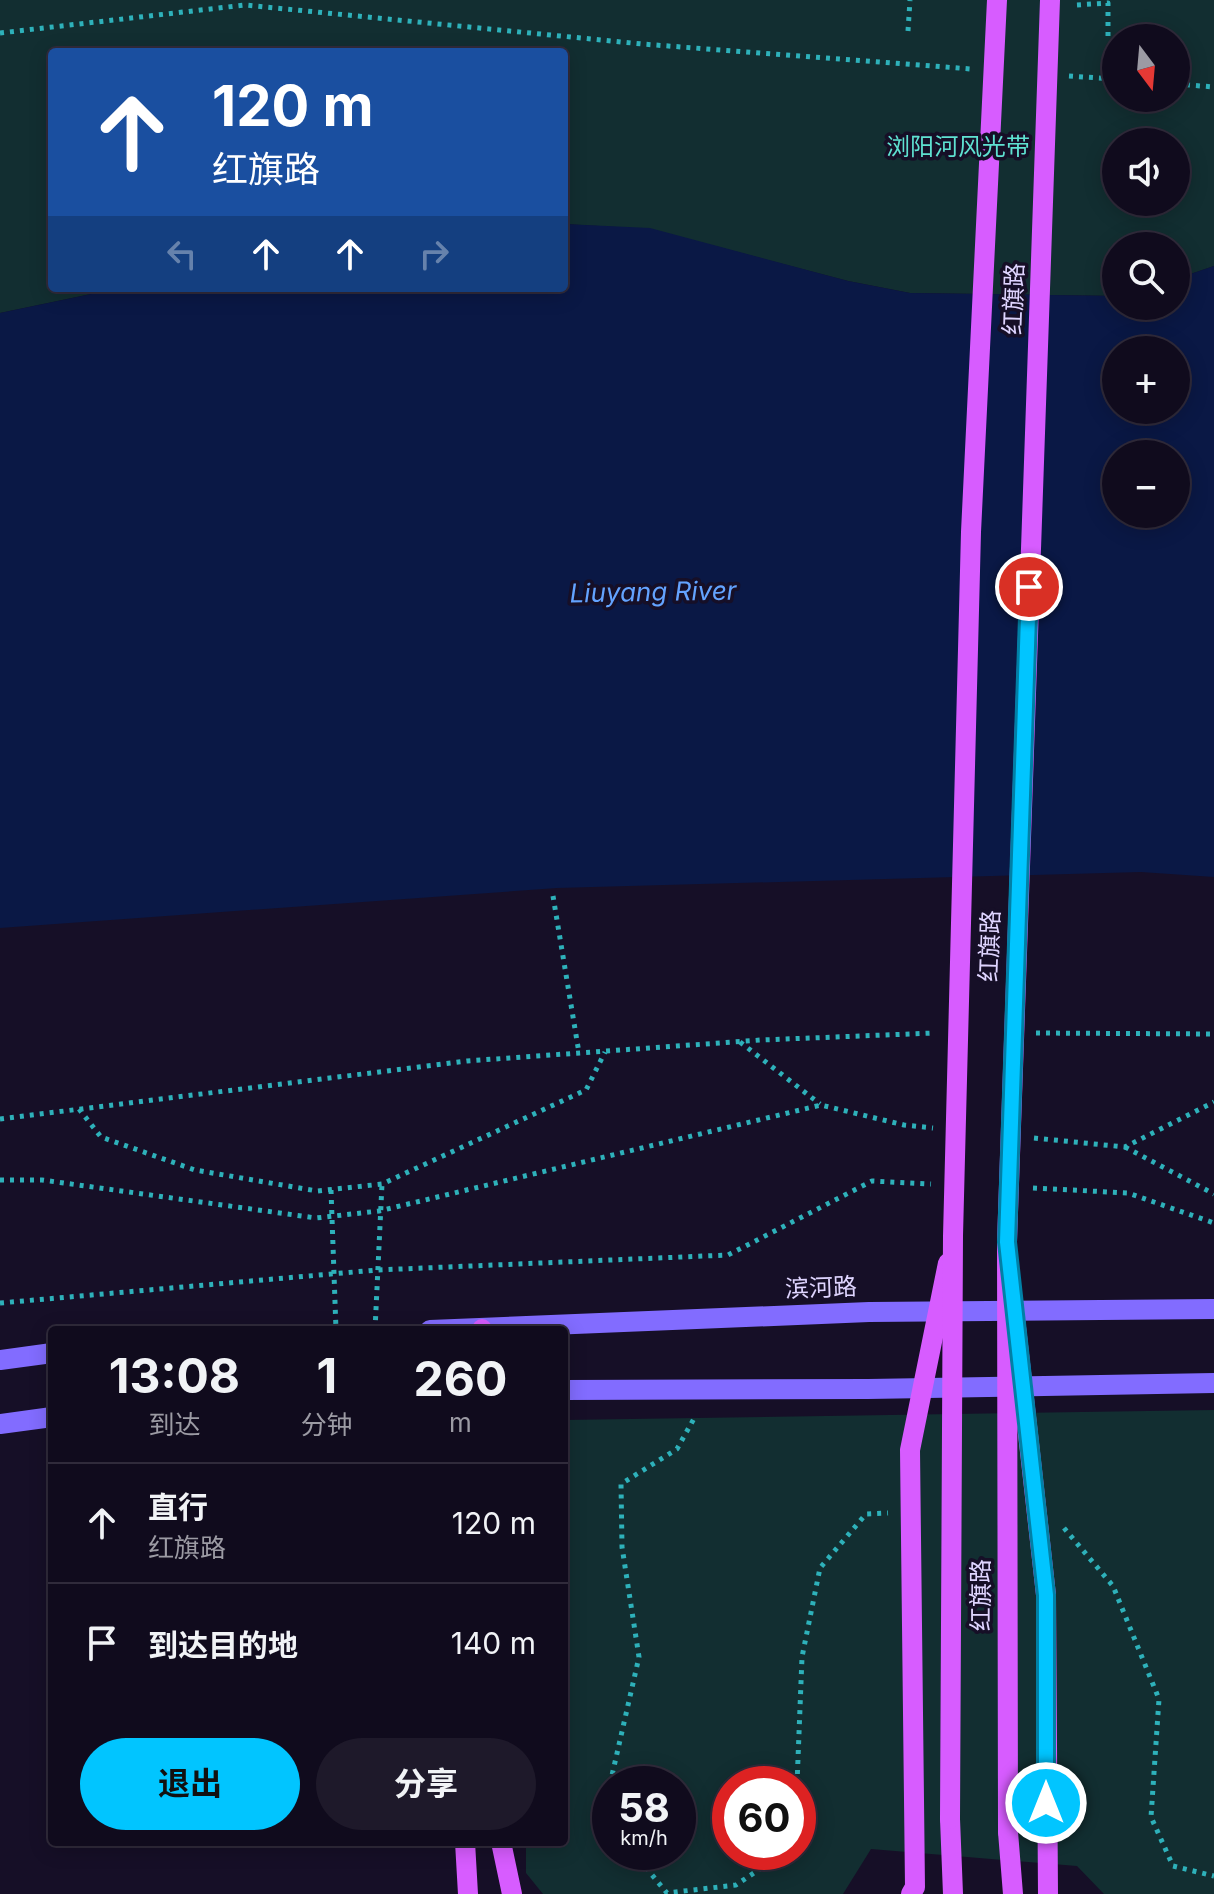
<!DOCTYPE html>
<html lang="zh">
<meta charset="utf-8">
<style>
:root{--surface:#100b1d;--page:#1e192a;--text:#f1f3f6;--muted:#9c9ba4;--line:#302b3b;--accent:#01c5ff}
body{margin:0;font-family:Inter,"Noto Sans SC",sans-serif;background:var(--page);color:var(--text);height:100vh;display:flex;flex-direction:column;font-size:30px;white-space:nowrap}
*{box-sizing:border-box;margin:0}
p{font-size:26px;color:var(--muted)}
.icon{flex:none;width:44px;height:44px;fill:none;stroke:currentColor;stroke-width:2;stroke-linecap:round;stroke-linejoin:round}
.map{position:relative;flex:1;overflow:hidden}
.side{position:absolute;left:48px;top:1326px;width:520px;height:520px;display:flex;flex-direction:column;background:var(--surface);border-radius:8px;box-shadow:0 4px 20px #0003,0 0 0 2px var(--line)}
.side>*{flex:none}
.hud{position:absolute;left:48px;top:48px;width:520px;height:244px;border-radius:8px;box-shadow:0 4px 20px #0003,0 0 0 2px var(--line);background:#1a4fa0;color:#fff;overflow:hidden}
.needle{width:52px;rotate:164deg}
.buttons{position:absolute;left:1102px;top:24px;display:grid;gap:16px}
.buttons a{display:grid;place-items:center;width:88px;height:88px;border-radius:50%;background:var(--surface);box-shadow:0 4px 20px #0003,0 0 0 2px var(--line);font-size:40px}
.speed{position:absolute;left:592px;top:1766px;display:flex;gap:16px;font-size:40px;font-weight:700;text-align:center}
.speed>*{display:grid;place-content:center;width:104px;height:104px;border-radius:50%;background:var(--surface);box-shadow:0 4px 20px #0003,0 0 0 2px var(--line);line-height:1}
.speed small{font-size:20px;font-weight:400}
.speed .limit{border:12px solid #d22;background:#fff;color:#111}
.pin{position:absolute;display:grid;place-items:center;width:68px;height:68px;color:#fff;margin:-34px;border:4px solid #fff;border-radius:50%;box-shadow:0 2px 8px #0007}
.me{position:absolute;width:88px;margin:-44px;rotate:0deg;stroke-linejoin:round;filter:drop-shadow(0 0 6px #0008)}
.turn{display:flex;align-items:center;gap:28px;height:168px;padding:0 32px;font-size:36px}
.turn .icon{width:104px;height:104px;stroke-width:2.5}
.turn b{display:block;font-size:56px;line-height:68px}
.lanes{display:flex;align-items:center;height:76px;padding:0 32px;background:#0003;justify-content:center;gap:40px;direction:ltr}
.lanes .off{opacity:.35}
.eta{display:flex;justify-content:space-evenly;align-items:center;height:136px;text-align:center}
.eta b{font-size:48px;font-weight:700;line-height:56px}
.primary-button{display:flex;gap:16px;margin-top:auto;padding:16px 32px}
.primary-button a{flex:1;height:92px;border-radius:48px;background:var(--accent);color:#111;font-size:32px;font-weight:700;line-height:92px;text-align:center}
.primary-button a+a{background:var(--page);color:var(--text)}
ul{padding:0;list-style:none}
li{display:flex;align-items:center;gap:24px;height:120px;padding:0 32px;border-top:2px solid var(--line)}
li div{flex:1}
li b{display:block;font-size:30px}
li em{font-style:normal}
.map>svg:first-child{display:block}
.green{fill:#122e31;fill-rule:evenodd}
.water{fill:#0a1845;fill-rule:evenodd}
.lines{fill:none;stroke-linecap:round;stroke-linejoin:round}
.path{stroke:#2eb1ba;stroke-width:5;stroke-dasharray:4 6;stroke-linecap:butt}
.secondary{stroke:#826cff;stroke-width:20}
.primary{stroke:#d75cff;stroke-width:20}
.primary-bridge{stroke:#d75cff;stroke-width:20}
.route-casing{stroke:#0180a6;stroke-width:20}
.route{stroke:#01c5ff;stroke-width:14}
.labels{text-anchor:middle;stroke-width:7;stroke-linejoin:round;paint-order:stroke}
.park-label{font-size:24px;fill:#5fe1d1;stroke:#160f27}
.street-label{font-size:24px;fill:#dfd5ff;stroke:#160f27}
.water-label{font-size:26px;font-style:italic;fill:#63a3ff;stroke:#160f27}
</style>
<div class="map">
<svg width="1214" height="1894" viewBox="0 0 1214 1894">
<rect width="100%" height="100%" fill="#160f27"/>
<g class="green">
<path d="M0,0H1214V266L1176,279V246H1116V296L910,293L848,281L650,229L564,224V52H52V288H120L0,313ZM1116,38H1176V98H1116ZM1116,142H1176V202H1116Z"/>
<path d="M1214,1410V1894H1104L1077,1866L871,1849L843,1894H543L526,1873V1842H564V1420ZM610,1784H678V1852H610ZM730,1784H798V1852H730Z"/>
</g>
<path class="water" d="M564,224L650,228L848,281L910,293L1116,296V306H1176V279L1214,266V877L1141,872L557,888L0,928V313L120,288H564ZM1116,350H1176V410H1116ZM1116,454H1176V514H1116Z"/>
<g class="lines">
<g class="path">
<path d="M1077,5L1108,3V37"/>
<path d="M908,31L910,0"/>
<path d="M0,33L245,5L642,44L971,69"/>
<path d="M1069,76L1116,79"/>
<path d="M1176,84L1214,87"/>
<path d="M553,896L579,1053"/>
<path d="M1036,1033L1214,1034"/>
<path d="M740,1042L820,1104"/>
<path d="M79,1109L101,1137L195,1170L317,1191L382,1184L586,1090L605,1052"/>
<path d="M0,1119L467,1061L761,1040L934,1033"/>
<path d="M1034,1138L1125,1147L1214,1102"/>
<path d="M1125,1147L1214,1194"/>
<path d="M0,1180H42L316,1218L379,1211L821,1105L904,1125L933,1128"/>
<path d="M1033,1188L1128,1193L1214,1223"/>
<path d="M331,1190L336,1330"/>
<path d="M0,1303L377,1270L728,1255L872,1181L931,1184"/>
<path d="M375,1330L382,1184"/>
<path d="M1064,1528L1113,1586L1159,1699L1151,1817L1173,1866L1214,1876"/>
<path d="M610,1784L639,1657L622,1547L621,1484L677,1449L696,1415"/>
<path d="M797,1784L802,1657L820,1568L866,1514L888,1513"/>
<path d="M610,1785L603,1816L610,1824"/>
<path d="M633,1852L667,1893L736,1885L785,1852"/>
</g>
<g class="secondary">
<path d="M430,1330L869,1312L1214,1309"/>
<path d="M0,1360L52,1353"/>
<path d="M564,1390L868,1389L1214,1383"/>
<path d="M0,1424L52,1417"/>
</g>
<g class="primary">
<path d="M1014,1309L1046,1595L1048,1894"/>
<path d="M482,1329V1330"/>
<path d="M950,1819L953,1894"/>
<path d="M1008,1832L1013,1894"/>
<path d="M465,1842L468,1894"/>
<path d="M501,1842L512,1894"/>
<path d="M911,1894L915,1887L910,1450L948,1263"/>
</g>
<g class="primary-bridge">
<path d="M950,1819L953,1236L971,532L997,0"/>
<path d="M1008,1832L1007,1242L1050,0"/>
</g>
</g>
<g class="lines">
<g class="route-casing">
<path id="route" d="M1029,587L1007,1242L1046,1595V1803"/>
</g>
<use href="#route" class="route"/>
</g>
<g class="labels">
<g class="park-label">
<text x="958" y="155">浏阳河风光带</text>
</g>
<g class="street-label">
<text transform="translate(1014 299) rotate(-88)" y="8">红旗路</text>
<text transform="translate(990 946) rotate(-88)" y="8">红旗路</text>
<text transform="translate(821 1288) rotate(-2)" y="8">滨河路</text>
<text transform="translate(981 1595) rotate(-90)" y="8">红旗路</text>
</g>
<g class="water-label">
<text transform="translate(653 592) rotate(-1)" y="9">Liuyang River</text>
</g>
</g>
</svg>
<div class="buttons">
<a><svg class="needle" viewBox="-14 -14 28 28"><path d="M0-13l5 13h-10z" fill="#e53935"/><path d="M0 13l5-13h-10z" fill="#9c9ba4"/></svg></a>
<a><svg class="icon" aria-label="sound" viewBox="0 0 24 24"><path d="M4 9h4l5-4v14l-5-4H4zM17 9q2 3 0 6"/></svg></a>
<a><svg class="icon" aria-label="search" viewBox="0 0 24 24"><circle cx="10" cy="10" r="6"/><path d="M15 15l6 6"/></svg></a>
<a>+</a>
<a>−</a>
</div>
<div class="speed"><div>58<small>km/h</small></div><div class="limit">60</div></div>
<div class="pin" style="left:1029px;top:587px;background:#d93025"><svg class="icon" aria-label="arrive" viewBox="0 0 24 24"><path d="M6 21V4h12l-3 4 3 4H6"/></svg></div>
<svg class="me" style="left:1046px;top:1803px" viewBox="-20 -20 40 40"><circle r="17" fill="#01c5ff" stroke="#fff" stroke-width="3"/><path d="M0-11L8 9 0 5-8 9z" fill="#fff"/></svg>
<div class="hud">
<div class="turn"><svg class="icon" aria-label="ahead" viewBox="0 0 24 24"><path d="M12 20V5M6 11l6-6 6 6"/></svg><div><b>120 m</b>红旗路</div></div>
<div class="lanes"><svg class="icon off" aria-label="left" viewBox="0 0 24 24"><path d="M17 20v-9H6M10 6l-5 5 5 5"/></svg><svg class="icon" aria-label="ahead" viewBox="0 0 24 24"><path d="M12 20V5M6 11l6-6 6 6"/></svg><svg class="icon" aria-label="ahead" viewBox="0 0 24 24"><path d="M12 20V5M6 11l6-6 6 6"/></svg><svg class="icon off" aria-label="right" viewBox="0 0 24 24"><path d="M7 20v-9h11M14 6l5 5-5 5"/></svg></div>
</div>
<section class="side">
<div class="eta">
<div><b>13:08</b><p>到达</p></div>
<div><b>1</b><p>分钟</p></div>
<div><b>260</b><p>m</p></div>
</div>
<ul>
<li><svg class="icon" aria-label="ahead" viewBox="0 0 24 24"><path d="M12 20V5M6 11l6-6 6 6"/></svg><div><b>直行</b><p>红旗路</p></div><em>120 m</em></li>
<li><svg class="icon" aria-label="arrive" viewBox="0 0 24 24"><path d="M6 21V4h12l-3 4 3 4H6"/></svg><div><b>到达目的地</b></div><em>140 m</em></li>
</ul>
<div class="primary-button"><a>退出</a><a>分享</a></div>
</section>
</div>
